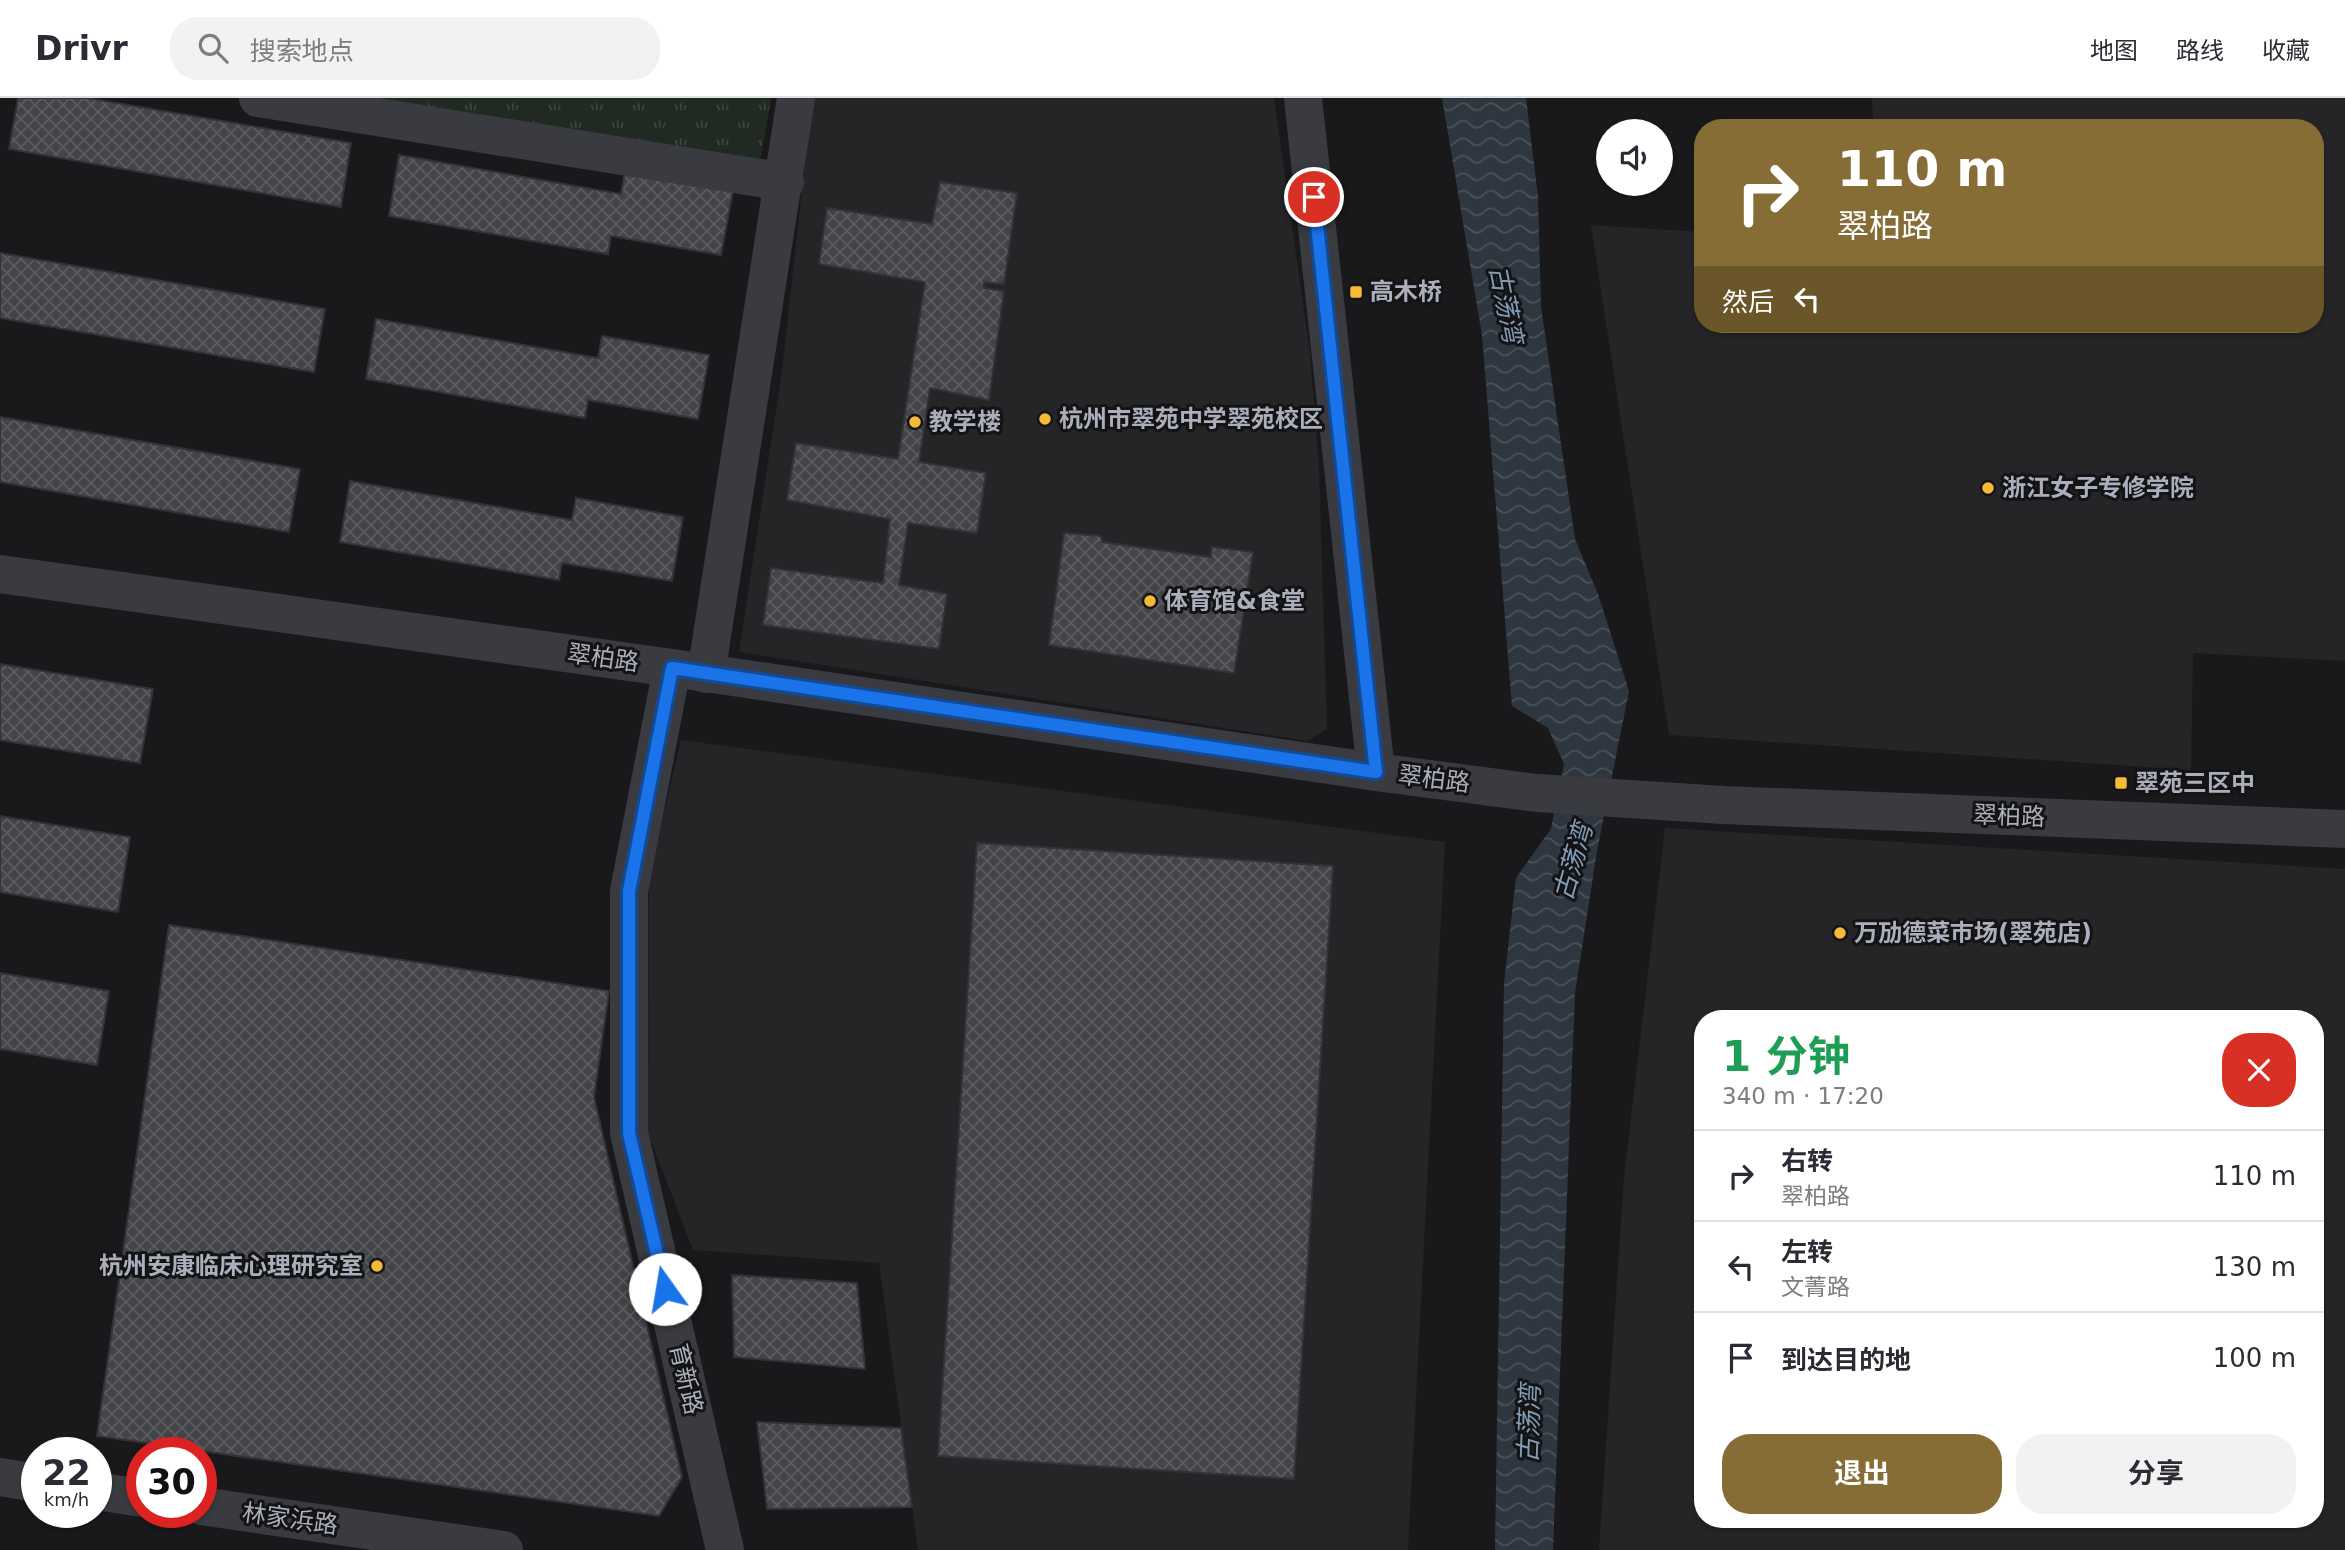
<!DOCTYPE html>
<html lang="zh">
<meta charset="utf-8">
<style>
:root{--surface:#fff;--page:#f2f2f3;--text:#2b2b33;--muted:#7c7c81;--line:#e1e1e2;--accent:#866c35}
body{margin:0;font-family:"DejaVu Sans","Noto Sans SC",sans-serif;background:var(--page);color:var(--text);height:100vh;display:flex;flex-direction:column;font-size:26px;white-space:nowrap}
*{box-sizing:border-box;margin:0}
p{font-size:23px;color:var(--muted)}
.icon{flex:none;width:38px;height:38px;fill:none;stroke:currentColor;stroke-width:2;stroke-linecap:round;stroke-linejoin:round}
.map{position:relative;flex:1;overflow:hidden}
.sheet{position:absolute;left:1694px;top:912px;width:630px;height:518px;display:flex;flex-direction:column;background:var(--surface);border-radius:28px;box-shadow:0 2px 5px #0004}
.sheet>*{flex:none}
.banner{position:absolute;left:1694px;top:21px;width:630px;height:214px;border-radius:28px;box-shadow:0 2px 5px #0004;background:#866c35;color:#fff;overflow:hidden}
.fabs{position:absolute;left:1596px;top:21px;display:grid;gap:14px}
.fabs a{display:grid;place-items:center;width:77px;height:77px;border-radius:50%;background:var(--surface);box-shadow:0 2px 5px #0004;font-size:35px}
.speed{position:absolute;left:21px;top:1339px;display:flex;gap:14px;font-size:35px;font-weight:700;text-align:center}
.speed>*{display:grid;place-content:center;width:91px;height:91px;border-radius:50%;background:var(--surface);box-shadow:0 2px 5px #0004;line-height:1}
.speed small{font-size:18px;font-weight:400}
.speed .limit{border:10px solid #d22;background:#fff;color:#111}
.pin{position:absolute;display:grid;place-items:center;width:60px;height:60px;color:#fff;margin:-30px;border:4px solid #fff;border-radius:50%;box-shadow:0 2px 7px #0007}
.me{position:absolute;width:77px;margin:-38px;rotate:347deg;stroke-linejoin:round;filter:drop-shadow(0 0 5px #0008)}
.turn{display:flex;align-items:center;gap:24px;height:147px;padding:0 28px;font-size:32px}
.turn .icon{width:91px;height:91px;stroke-width:2.5}
.turn b{display:block;font-size:49px;line-height:60px}
.then{display:flex;align-items:center;height:66px;padding:0 28px;background:#0003;gap:14px;font-size:26px}
.round{display:grid;place-items:center;flex:none;width:74px;height:74px;border-radius:28px;background:var(--page)}
.overview{display:flex;align-items:center;justify-content:space-between;height:119px;padding:0 28px}
h1{font-size:42px;font-weight:700;line-height:52px;color:#1e9e55}
.primary-button{display:flex;gap:14px;margin-top:auto;padding:14px 28px}
.primary-button a{flex:1;height:80px;border-radius:28px;background:var(--accent);color:#fff;font-size:28px;font-weight:700;line-height:80px;text-align:center}
.primary-button a+a{background:var(--page);color:var(--text)}
ul{padding:0;list-style:none}
li{display:flex;align-items:center;gap:21px;height:91px;padding:0 28px;border-top:2px solid var(--line)}
li div{flex:1}
li b{display:block;font-size:26px}
li em{font-style:normal}
header{display:flex;align-items:center;gap:42px;box-sizing:border-box;height:98px;padding:0 35px;background:var(--surface);border-bottom:2px solid var(--line)}
header strong{font-size:33px}
nav{display:flex;gap:38px;margin-inline-start:auto;font-size:24px}
.search{width:490px;height:63px;background:var(--page);display:flex;align-items:center;gap:18px;box-sizing:border-box;padding:0 24px;border-radius:28px;color:var(--muted);font-size:26px}
.map>svg:first-child{display:block}
.built{fill:#252528;fill-rule:evenodd}
.park{fill:url(#park-tufts)}
.water{fill:url(#water-waves)}
.building{fill:url(#building-cross-hatch);stroke:#333337;stroke-width:2}
.lines{fill:none;stroke-linecap:round;stroke-linejoin:round}
.minor{stroke:#3a3b40;stroke-width:38}
.route-casing{stroke:#114b97;stroke-width:18}
.route{stroke:#1a73e8;stroke-width:12}
.poi-dot{fill:#f5bb37;stroke:#141416;stroke-width:2.5}
.labels{text-anchor:middle;stroke-width:6;stroke-linejoin:round;paint-order:stroke}
.poi-label{font-size:24px;font-weight:bold;fill:#abafbb;stroke:#141416;text-anchor:start}
.street-label{font-size:24px;fill:#abafbb;stroke:#141416}
.water-label{font-size:26px;font-style:italic;fill:#829cb6;stroke:#141416}
</style>
<header>
<strong>Drivr</strong>
<div class="search"><svg class="icon" aria-label="search" viewBox="0 0 24 24"><circle cx="10" cy="10" r="6"/><path d="M15 15l6 6"/></svg>搜索地点</div>
<nav><a>地图</a><a>路线</a><a>收藏</a></nav>
</header>
<div class="map">
<svg width="2345" height="1452" viewBox="0 0 2345 1452">
<defs>
<pattern id="park-tufts" width="24" height="20" patternUnits="userSpaceOnUse" patternTransform="scale(1.75)"><rect width="24" height="20" fill="#202922"/><path d="M3 7l-1-3M5 7V3M7 7l1-3M15 17l-1-3M17 17v-4M19 17l1-3" fill="none" stroke="#3e4640"/></pattern>
<pattern id="water-waves" width="16" height="10" patternUnits="userSpaceOnUse" patternTransform="scale(1.75)"><rect width="16" height="10" fill="#2e3740"/><path d="M0 5q4-4 8 0t8 0" fill="none" stroke="#4a515a"/></pattern>
<pattern id="building-cross-hatch" width="8" height="8" patternUnits="userSpaceOnUse" patternTransform="scale(1.75)"><rect width="8" height="8" fill="#434448"/><path d="M0 0l8 8M0 8l8-8" fill="none" stroke="#5b5c60"/></pattern>
</defs>
<rect width="100%" height="100%" fill="#19191b"/>
<g class="built">
<path d="M812,0H1274L1310,255L1319,369L1327,631L1307,643L739,554L782,273Z"/>
<path d="M1872,0H2345V563L2193,555L2191,672L1669,637L1591,127L1703,134V226H2315V30H1873Z"/>
<path d="M681,642L1445,744L1408,1452H918L879,1165L693,1152L648,1035L649,779Z"/>
<path d="M1665,730L2345,771V1452H1599L1624,1079ZM1703,920H2315V1421H1703Z"/>
</g>
<path class="park" d="M369,0H771L760,64Z"/>
<path class="water" d="M1442,0H1526L1538,99L1541,209L1575,441L1598,496L1629,593L1597,753L1575,895L1553,1452H1495L1504,885L1516,780L1551,731L1564,666L1548,630L1512,608L1482,237Z"/>
<g class="building">
<path d="M18,0H87L351,45L341,109L9,51Z"/>
<path d="M399,57L621,96L625,74L733,93L721,157L611,138L608,156L389,118Z"/>
<path d="M940,84L1017,95L1004,186L984,184V190L1004,193L989,302L930,290L919,364L986,375L977,435L908,425L899,487L947,496L939,551L763,527L771,470L883,485L890,421L787,402L796,345L898,361L925,184L819,166L827,110L932,126Z"/>
<path d="M0,155L325,211L314,274L0,220Z"/>
<path d="M376,221L598,260L602,238L709,257L698,321L588,302L585,320L366,281Z"/>
<path d="M0,319L300,371L289,434L0,384Z"/>
<path d="M350,383L572,422L576,400L683,419L672,483L562,465L559,482L340,444Z"/>
<path d="M1064,435L1101,438L1102,444L1211,459L1212,449L1253,454L1234,575L1049,547Z"/>
<path d="M0,566L153,591L140,665L0,642Z"/>
<path d="M0,718L130,739L118,814L0,794Z"/>
<path d="M977,745L1333,768L1294,1381L938,1358Z"/>
<path d="M169,827L609,893L594,999L682,1379L659,1418L97,1338Z"/>
<path d="M0,875L109,893L97,967L0,951Z"/>
<path d="M732,1177L857,1185L865,1271L734,1259Z"/>
<path d="M757,1324L901,1330L912,1409L767,1411Z"/>
</g>
<g class="lines">
<g class="minor">
<path d="M258,0L785,84"/>
<path d="M1303,0L1376,674"/>
<path d="M0,476L672,570L1376,674L1537,695L1723,707L2345,731"/>
<path d="M672,570L629,793V1035L725,1452"/>
<path d="M706,576L796,0"/>
<path d="M0,1379L37,1385"/>
<path d="M96,1393L142,1400"/>
<path d="M201,1408L504,1452"/>
</g>
</g>
<g class="lines">
<g class="route-casing">
<path id="route" d="M665,1191L629,1035V793L672,570L1376,674L1314,99"/>
</g>
<use href="#route" class="route"/>
</g>
<g class="poi-dot">
<rect x="1349" y="187" width="14" height="14" rx="3.5"/>
<circle cx="1045" cy="321" r="7"/>
<circle cx="915" cy="324" r="7"/>
<circle cx="1988" cy="390" r="7"/>
<circle cx="1150" cy="503" r="7"/>
<rect x="2114" y="678" width="14" height="14" rx="3.5"/>
<circle cx="1840" cy="835" r="7"/>
<circle cx="377" cy="1168" r="7"/>
</g>
<g class="labels">
<g class="poi-label">
<text x="1370" y="202">高木桥</text>
<text x="1059" y="329">杭州市翠苑中学翠苑校区</text>
<text x="929" y="332">教学楼</text>
<text x="2002" y="398">浙江女子专修学院</text>
<text x="1164" y="511">体育馆&amp;食堂</text>
<text x="2135" y="693">翠苑三区中</text>
<text x="1854" y="843">万劢德菜巿场(翠苑店)</text>
<text x="363" y="1176" text-anchor="end">杭州安康临床心理研究室</text>
</g>
<g class="street-label">
<text transform="translate(603 560) rotate(8)" y="8">翠柏路</text>
<text transform="translate(1434 681) rotate(7)" y="8">翠柏路</text>
<text transform="translate(2009 718) rotate(2)" y="8">翠柏路</text>
<text transform="translate(686 1281) rotate(77)" y="8">育新路</text>
<text transform="translate(290 1421) rotate(8)" y="8">林家浜路</text>
</g>
<g class="water-label">
<text transform="translate(1506 206) rotate(79)" y="9">古荡湾</text>
<text transform="translate(1573 764) rotate(-74)" y="9">古荡湾</text>
<text transform="translate(1529 1326) rotate(-88)" y="9">古荡湾</text>
</g>
</g>
</svg>
<div class="fabs">
<a><svg class="icon" aria-label="sound" viewBox="0 0 24 24"><path d="M4 9h4l5-4v14l-5-4H4zM17 9q2 3 0 6"/></svg></a>
</div>
<div class="speed"><div>22<small>km/h</small></div><div class="limit">30</div></div>
<div class="pin" style="left:1314px;top:99px;background:#d93025"><svg class="icon" aria-label="arrive" viewBox="0 0 24 24"><path d="M6 21V4h12l-3 4 3 4H6"/></svg></div>
<svg class="me" style="left:665px;top:1191px" viewBox="-20 -20 40 40"><circle r="19" fill="#fff"/><path d="M0-13L10 11 0 6-10 11z" fill="#1a73e8"/></svg>
<div class="banner">
<div class="turn"><svg class="icon" aria-label="right" viewBox="0 0 24 24"><path d="M7 20v-9h11M14 6l5 5-5 5"/></svg><div><b>110 m</b>翠柏路</div></div>
<div class="then">然后<svg class="icon" aria-label="left" viewBox="0 0 24 24"><path d="M17 20v-9H6M10 6l-5 5 5 5"/></svg></div>
</div>
<section class="sheet">
<div class="overview"><div><h1>1 分钟</h1><p>340 m · 17:20</p></div><a class="round" style="background:#d93025;color:#fff"><svg class="icon" aria-label="close" viewBox="0 0 24 24"><path d="M6 6l12 12M18 6L6 18"/></svg></a></div>
<ul>
<li><svg class="icon" aria-label="right" viewBox="0 0 24 24"><path d="M7 20v-9h11M14 6l5 5-5 5"/></svg><div><b>右转</b><p>翠柏路</p></div><em>110 m</em></li>
<li><svg class="icon" aria-label="left" viewBox="0 0 24 24"><path d="M17 20v-9H6M10 6l-5 5 5 5"/></svg><div><b>左转</b><p>文菁路</p></div><em>130 m</em></li>
<li><svg class="icon" aria-label="arrive" viewBox="0 0 24 24"><path d="M6 21V4h12l-3 4 3 4H6"/></svg><div><b>到达目的地</b></div><em>100 m</em></li>
</ul>
<div class="primary-button"><a>退出</a><a>分享</a></div>
</section>
</div>
